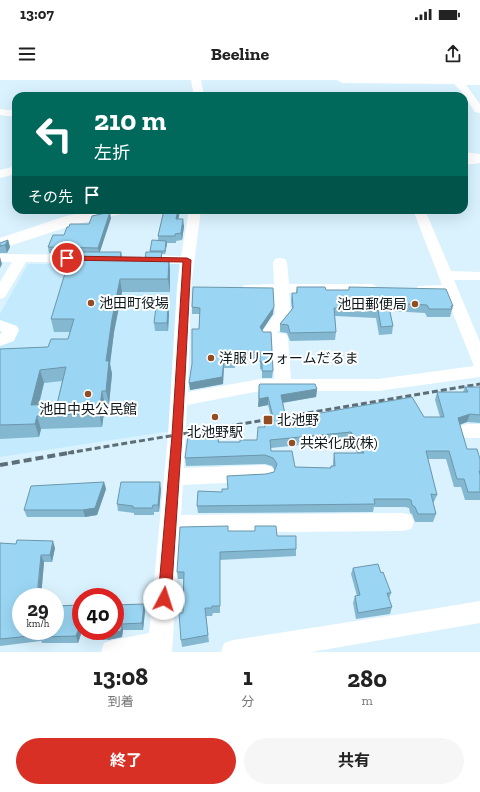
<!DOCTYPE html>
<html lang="ja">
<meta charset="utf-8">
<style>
:root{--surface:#fff;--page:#f6f6f6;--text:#222;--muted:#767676;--accent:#d93025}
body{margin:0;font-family:"Zilla Slab","Noto Sans JP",serif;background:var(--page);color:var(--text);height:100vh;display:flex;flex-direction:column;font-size:15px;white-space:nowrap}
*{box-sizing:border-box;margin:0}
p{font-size:13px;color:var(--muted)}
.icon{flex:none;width:22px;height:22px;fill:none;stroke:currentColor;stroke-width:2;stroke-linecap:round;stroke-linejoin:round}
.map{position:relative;height:572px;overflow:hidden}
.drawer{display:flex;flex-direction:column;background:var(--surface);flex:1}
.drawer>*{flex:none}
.guide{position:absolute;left:12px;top:12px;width:456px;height:122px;border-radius:12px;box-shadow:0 4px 16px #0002;background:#00695c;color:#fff;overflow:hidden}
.speed{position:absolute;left:12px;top:508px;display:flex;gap:8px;font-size:20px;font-weight:700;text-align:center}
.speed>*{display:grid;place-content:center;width:52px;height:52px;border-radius:50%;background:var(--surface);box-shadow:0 4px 16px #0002;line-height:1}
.speed small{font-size:10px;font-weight:400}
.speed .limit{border:6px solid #d22;background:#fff;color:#111}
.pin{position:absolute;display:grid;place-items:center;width:34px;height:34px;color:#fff;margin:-17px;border:2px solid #fff;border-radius:50%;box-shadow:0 1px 4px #0007}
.me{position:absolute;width:44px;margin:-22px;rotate:5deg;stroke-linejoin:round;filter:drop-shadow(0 0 3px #0008)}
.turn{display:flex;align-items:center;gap:14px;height:84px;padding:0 16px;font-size:18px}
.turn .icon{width:52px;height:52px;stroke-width:2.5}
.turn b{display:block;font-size:28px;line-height:34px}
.then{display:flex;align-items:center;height:38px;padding:0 16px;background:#0003;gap:8px;font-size:15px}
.eta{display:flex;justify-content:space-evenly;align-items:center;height:68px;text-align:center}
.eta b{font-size:24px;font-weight:700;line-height:28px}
.action{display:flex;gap:8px;margin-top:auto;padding:8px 16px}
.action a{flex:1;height:46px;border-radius:24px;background:var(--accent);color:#fff;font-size:16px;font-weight:700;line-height:46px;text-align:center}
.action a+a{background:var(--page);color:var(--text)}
.status{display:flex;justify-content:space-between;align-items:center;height:28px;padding:0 20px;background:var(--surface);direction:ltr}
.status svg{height:11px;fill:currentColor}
header{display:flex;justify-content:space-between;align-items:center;height:52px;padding:0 16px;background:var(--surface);font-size:18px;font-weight:700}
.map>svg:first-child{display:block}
.built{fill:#c3eafd}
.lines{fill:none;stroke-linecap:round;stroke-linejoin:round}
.minor{fill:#fff;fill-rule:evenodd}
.highway{fill:#fff;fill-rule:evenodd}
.rail-far1{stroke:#5d6e76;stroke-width:3;stroke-dasharray:6 3;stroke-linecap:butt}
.rail{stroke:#5d6e76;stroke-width:4;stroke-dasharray:8 4;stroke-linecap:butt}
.wall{fill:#84b8d1;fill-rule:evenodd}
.shaded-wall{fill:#6c96aa}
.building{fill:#9ad6f3;stroke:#6c96aa;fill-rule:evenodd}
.route{fill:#d93025;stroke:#8d1f18}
.poi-dot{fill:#924d23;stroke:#fff;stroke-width:1.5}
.labels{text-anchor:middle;stroke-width:4;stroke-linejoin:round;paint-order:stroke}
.poi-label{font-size:14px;fill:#0d181d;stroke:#fff;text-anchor:start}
</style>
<div class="status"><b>13:07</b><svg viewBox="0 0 49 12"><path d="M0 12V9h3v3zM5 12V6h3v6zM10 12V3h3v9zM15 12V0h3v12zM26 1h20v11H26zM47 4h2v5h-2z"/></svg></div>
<header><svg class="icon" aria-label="menu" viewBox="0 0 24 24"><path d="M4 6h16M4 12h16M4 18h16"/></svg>Beeline<svg class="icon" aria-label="share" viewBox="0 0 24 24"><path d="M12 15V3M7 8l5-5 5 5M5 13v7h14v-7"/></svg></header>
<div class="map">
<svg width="480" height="572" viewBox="0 0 480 572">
<rect width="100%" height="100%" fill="#d9f2fe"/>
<path class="built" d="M28,184H179L171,351L0,377V234Z"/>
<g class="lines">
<g class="minor">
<path d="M191,0H201L204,16H194Z"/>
<path d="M337,0H480V5H466L480,24V33L475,32L461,11L454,4L342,3Z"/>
<path d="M0,29L16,31V37L0,35Z"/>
<path d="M464,72L480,74V80L464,78Z"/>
<path d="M16,86V94L0,98V90Z"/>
<path d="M189,130H201L191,207L188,312L260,299H274L272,257H263L261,253L275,234L274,213L244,211L242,208L244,205L274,204L273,182L275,179L280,178L285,179L287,182L289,204H371L376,206L378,209L376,212L371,214L289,213L291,235L277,253L286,254L288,258L291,299H378L474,286L445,214L418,212L416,209L418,206L442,205L413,130H425L451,191L480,192V200H454L480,262V297L378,311H260L187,325L184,388L265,385L272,387L275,393L272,399L265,401L183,405L181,435L403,433L411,435L414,442L411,449L403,451L180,453L172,572H101L104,563L113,560L149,553L168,355L177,207L180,184L147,183L142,182L140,179L142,176L147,175L181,176Z"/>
<path d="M0,174L101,175L106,176L108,179L106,182L101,183L26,182L5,217L0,219V202L12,182H0Z"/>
<path d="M0,240L17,246L19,250L14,261L0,266V254L2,252L0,251Z"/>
<path d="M467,344H480V358H467L460,356L458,351L460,346Z"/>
<path d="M480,521V543L311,572H221L224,563L233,560L420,531Z"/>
</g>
<g class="highway">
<path d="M480,75V83L464,85V77Z"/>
<path d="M93,130H123L121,134L77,144L0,169V158L66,136Z"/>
</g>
<path class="rail-far1" d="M68,373L480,304"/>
<path class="rail" d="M0,385L74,372"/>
</g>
<g class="wall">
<path d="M164,130H180L178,139L184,146L182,160L176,161V163H167L165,174H162V178H169L170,191V212H122L114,252L110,284L112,294L109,324L105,325L102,347L41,349L39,357L0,359V269L48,267L68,259L70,252H54L51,239L76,190L80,173H49L48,167L89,144L111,138L100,172H121L122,178H145L150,172V171L158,160V156ZM62,301L57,324L39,325L44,303Z"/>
<path d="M8,160L10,167L7,173H0V163Z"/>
<path d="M193,207L273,234L262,250L273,291L272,298H262V289H260V279L235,280V288H224L223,304L190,310L199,249L200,234H192V227Z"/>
<path d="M297,207L326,210H349V207L453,226L450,237H427L425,233L390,231L393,246L392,254L379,255L376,238L335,236L336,252L335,260L290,261L287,253L280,252V244L292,229L291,221L292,213H296Z"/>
<path d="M168,227L169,234L168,251H155L154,243Z"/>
<path d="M259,305L317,309L316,317L283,323L286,339L440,337L435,320L437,312H463L465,307H480V343L467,342L460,345L467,369L480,379V420H465L461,407H454L446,379H428L437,415L434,422H433L436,434L433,442H415L412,434L410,433L409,428L405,427H374L373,432L198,433L197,426L228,409L227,396L266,394L274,392L275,390L272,386L265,384L186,386L185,378L219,359V362H240L257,360L264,347V343L272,341L268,325L258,327ZM349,360L357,373H334L333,381V386H331L330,388L295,387L271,371V368Z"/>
<path d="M104,402L106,409L97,435L85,437H27L24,430Z"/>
<path d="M161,409L159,432H154V435H134V433L118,431L117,424Z"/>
<path d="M255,446L277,456L296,469V476L220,480V533H213L212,536H206L209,562L182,567L181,560L183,533V499H178L177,492L228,451H255Z"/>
<path d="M0,463L16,464L55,468L52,482H44L41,517H21V551L81,525V551H84H82L78,563H42L41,561L0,566Z"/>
<path d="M353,488L381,493L391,513L389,519L392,527L390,534L356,539L353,523L355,516H357L351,494Z"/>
<path d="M115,525L145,531L143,550H123L122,557L108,560H102L100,554Z"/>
</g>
<g class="shaded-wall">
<path d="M178,130H180V131L177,146L176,139Z"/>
<path d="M110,132L111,138L99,174L98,168Z"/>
<path d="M183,139L184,146L182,160L181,153Z"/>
<path d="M8,160L10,167L7,173L5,165Z"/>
<path d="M166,161L167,164L165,174V171Z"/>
<path d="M121,172L123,185L120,178Z"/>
<path d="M0,177L2,184L0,188Z"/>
<path d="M169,178L170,191V212L168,199Z"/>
<path d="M120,199L122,212L114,252L110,284L112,294L109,324L106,311V281L112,239Z"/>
<path d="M168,227L169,234L168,251L167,243Z"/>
<path d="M274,227L273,234L260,254V247Z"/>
<path d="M224,281L223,304L190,310L189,303Z"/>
<path d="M40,290L44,303L35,338L31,325Z"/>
<path d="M317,309L316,317L280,323L281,315Z"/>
<path d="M102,311L105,325L102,347L99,333Z"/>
<path d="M268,317V325L258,327L259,319Z"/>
<path d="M470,334L467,342L455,346L458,338Z"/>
<path d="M37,336L41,349L39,357L35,344Z"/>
<path d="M104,402L106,409L97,435L85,437L83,430Z"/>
<path d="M160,402L161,409L159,432L158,425Z"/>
<path d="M53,461L55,468L52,482L50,475Z"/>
<path d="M41,475L44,482L41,517H38Z"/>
<path d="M144,524L145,531L143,550L142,543Z"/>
<path d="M122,544L123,550L122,557L108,560L106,554Z"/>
<path d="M80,545L81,548V551H82L78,563L76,556Z"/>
</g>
<g class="building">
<path d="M164,130H178L176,139H183L181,153L175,154V156H158Z"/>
<path d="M110,132L98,168L48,167L53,155H64L67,147H69L70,144H89L92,136Z"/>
<path d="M8,160L5,165L0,166V163Z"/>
<path d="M152,160L166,161L165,171H150Z"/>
<path d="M80,172H121L120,178H145L146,172H162L161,178H169L168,199H120L112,239L106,281H109L106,311H102L99,333L37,336L35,344L0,345V269L48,267L51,259H68L74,239H51L66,190H76ZM66,287L57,324L31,325L40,290Z"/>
<path d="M193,207L273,208L274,227L260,247L263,252H271L273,291H262V282H260V272L235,273V281H224L222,297L189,303L192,284V249H199L200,228L192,227Z"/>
<path d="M297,207H325L326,210H349V207L446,209L453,226H451L452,229H429L427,225L388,223L393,246L381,247L378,230L334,228L336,252L290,253L288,245L280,244L293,228L292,213H297Z"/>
<path d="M156,227H168L167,243H154Z"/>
<path d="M260,304H315L317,309L281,315L286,339L412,317L424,337H444L437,312H468L465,307H480V335L470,334L458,338L467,369H477L480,379V391H479L480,395V412H468L464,399H457L449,371H426L437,415L431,414L436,434H418L415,427L412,425L411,420L408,419H374L375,424L197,426L198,411L222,412V409H228L227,396L266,394L274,392L277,384L273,378L265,375L185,378L188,356L202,355V351H219L218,362H240V360H257L258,347H265L264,343L274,341L268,317L259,319V305ZM351,352L364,373H334L335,386H331V388L295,387L292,371H271L270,360Z"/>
<path d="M104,402L95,428L83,430H24L31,406Z"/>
<path d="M121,402H160L158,425H153L152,428H133V426L117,424Z"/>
<path d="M228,446V451H255V446H276L277,456H296V469L220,472V526H212V528H205L208,555L181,560L179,533H183L184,492H177L180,447Z"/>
<path d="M17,460L53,461L50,475H41L37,516H40V517H21V551H55V526L81,525V545H80L76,556L39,557V555L0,559V463L16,464Z"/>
<path d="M378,484L381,493L383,492L391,513H387L392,527L358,533L355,516L360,515L353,488Z"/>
<path d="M144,524L142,543L122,544L121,551L106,554H100L101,551H115V525Z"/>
</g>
<path class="route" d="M67,176L187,178L191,180L182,355L171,519L169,523L164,525L160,523L158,519L172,355L183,182L64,180V177Z"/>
<g class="poi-dot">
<circle cx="91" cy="223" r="4"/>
<circle cx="415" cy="224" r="4"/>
<circle cx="211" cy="278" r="4"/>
<circle cx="88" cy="314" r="4"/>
<circle cx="215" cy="337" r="4"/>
<rect x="263" y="335" width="10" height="10" rx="2"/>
<circle cx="292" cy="363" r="4"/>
</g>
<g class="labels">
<g class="poi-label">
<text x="99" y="228">池田町役場</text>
<text x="407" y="229" text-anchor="end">池田郵便局</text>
<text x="219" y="283">洋服リフォームだるま</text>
<text x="88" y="334" text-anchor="middle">池田中央公民館</text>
<text x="277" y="345">北池野</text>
<text x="215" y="357" text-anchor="middle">北池野駅</text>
<text x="300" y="368">共栄化成(株)</text>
</g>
</g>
</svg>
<div class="speed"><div>29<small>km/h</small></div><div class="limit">40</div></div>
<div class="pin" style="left:67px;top:178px;background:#d93025"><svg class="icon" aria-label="arrive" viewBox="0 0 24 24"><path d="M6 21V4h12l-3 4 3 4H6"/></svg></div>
<svg class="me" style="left:164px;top:519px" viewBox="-20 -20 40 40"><circle r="19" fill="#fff"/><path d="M0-13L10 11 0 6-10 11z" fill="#d93025"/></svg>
<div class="guide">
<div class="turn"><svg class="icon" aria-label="left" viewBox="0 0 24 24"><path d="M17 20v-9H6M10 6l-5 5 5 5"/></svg><div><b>210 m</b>左折</div></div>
<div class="then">その先<svg class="icon" aria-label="arrive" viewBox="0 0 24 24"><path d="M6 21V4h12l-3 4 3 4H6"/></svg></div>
</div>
</div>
<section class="drawer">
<div class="eta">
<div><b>13:08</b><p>到着</p></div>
<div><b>1</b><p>分</p></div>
<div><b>280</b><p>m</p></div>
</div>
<div class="action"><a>終了</a><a>共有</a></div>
</section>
